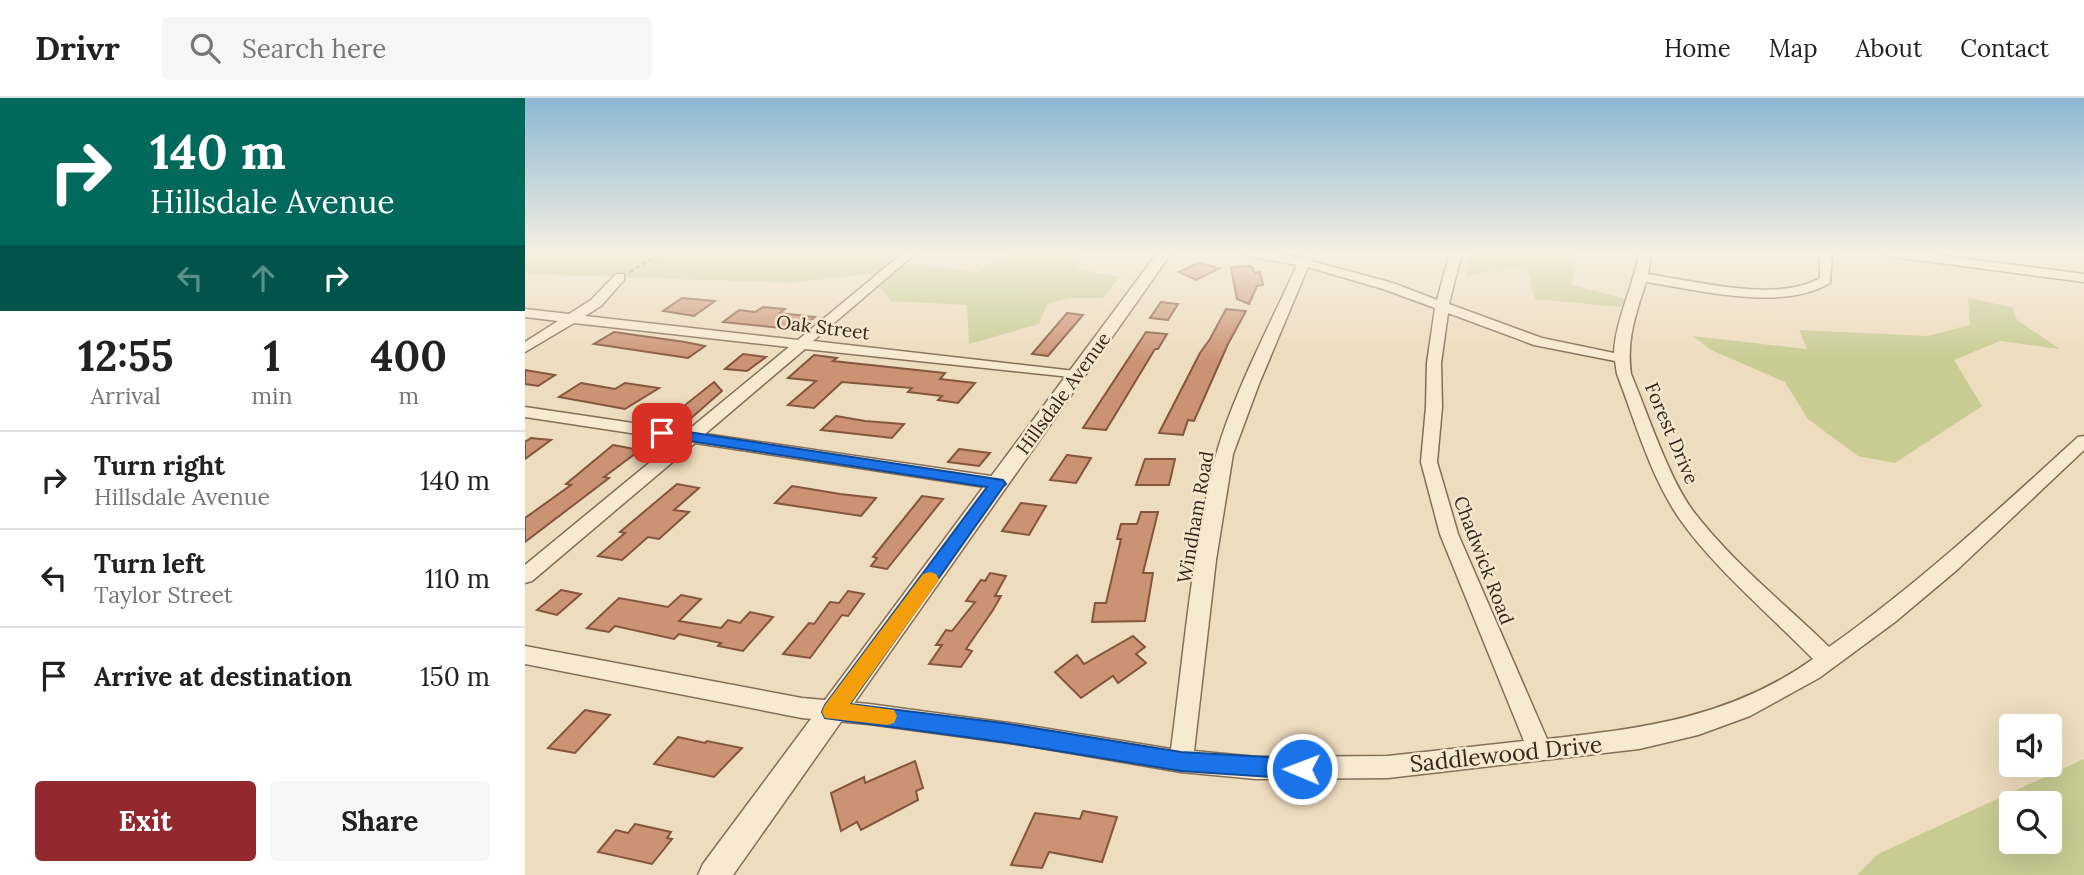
<!DOCTYPE html>
<style>
:root{--surface:#fff;--page:#f6f6f6;--text:#222;--muted:#767676;--line:#e0e0e0;--accent:#93282f}
body{margin:0;font-family:Lora,serif;background:var(--page);color:var(--text);height:100vh;display:flex;flex-direction:column;font-size:26px;white-space:nowrap}
*{box-sizing:border-box;margin:0}
p{font-size:23px;color:var(--muted)}
.icon{flex:none;width:38px;height:38px;fill:none;stroke:currentColor;stroke-width:2;stroke-linecap:round;stroke-linejoin:round}
.map{position:relative;flex:1;overflow:hidden}
.side{display:flex;flex-direction:column;background:var(--surface);width:525px}
.side>*{flex:none}
.top-card{background:#00695c;color:#fff;overflow:hidden}
.tools{position:absolute;left:1474px;top:616px;display:grid;gap:14px}
.tools a{display:grid;place-items:center;width:63px;height:63px;border-radius:7px;background:var(--surface);box-shadow:0 7px 28px #0002;font-size:35px}
.pin{position:absolute;display:grid;place-items:center;width:60px;height:60px;color:#fff;margin:-30px;border-radius:14px;box-shadow:0 4px 10px #0006}
.me{position:absolute;width:77px;margin:-38px;rotate:271deg;stroke-linejoin:round;filter:drop-shadow(0 0 5px #0008)}
.turn{display:flex;align-items:center;gap:24px;height:147px;padding:0 35px;font-size:32px}
.turn .icon{width:91px;height:91px;stroke-width:2.5}
.turn b{display:block;font-size:49px;line-height:60px}
.lanes{display:flex;align-items:center;height:66px;padding:0 35px;background:#0003;justify-content:center;gap:35px;direction:ltr}
.lanes .off{opacity:.35}
.eta{display:flex;justify-content:space-evenly;align-items:center;height:119px;text-align:center}
.eta b{font-size:42px;font-weight:800;line-height:49px}
.primary-button{display:flex;gap:14px;margin-top:auto;padding:14px 35px}
.primary-button a{flex:1;height:80px;border-radius:7px;background:var(--accent);color:#fff;font-size:28px;font-weight:800;line-height:80px;text-align:center}
.primary-button a+a{background:var(--page);color:var(--text)}
ul{padding:0;list-style:none}
li{display:flex;align-items:center;gap:21px;height:98px;padding:0 35px;border-top:2px solid var(--line)}
li div{flex:1}
li b{display:block;font-size:26px}
li em{font-style:normal}
header{display:flex;align-items:center;gap:42px;box-sizing:border-box;height:98px;padding:0 35px;background:var(--surface);border-bottom:2px solid var(--line)}
header strong{font-size:33px}
nav{display:flex;gap:38px;margin-inline-start:auto;font-size:24px}
.search{width:490px;height:63px;background:var(--page);display:flex;align-items:center;gap:18px;box-sizing:border-box;padding:0 24px;border-radius:7px;color:var(--muted);font-size:26px}
main{display:flex;flex:1;min-height:0}
.map>svg:first-child{display:block}
.green{fill:#c8cb92;fill-rule:evenodd}
.building{fill:#cb9374;stroke:#84553d;stroke-width:2}
.lines{fill:none;stroke-linecap:round;stroke-linejoin:round}
.minor-casing{stroke:#856d57;stroke-width:3}
.tertiary-casing{stroke:#856d57;stroke-width:3}
.path{stroke:#856d57;stroke-width:2.5;stroke-dasharray:4.5 2.5;stroke-linecap:butt}
.minor{fill:#f8ead1;fill-rule:evenodd}
.tertiary{fill:#f8ead1;fill-rule:evenodd}
.route{fill:#1a73e8;stroke:#114b97;stroke-width:2}
.slow{fill:#f59e0b}
.labels{text-anchor:middle;stroke-width:5;stroke-linejoin:round;paint-order:stroke}
.street-label{font-size:19px;fill:#34261c;stroke:#f5e7cd}
.near-street-label{font-size:23px;fill:#34261c;stroke:#f5e7cd}
</style>
<header>
<strong>Drivr</strong>
<div class="search"><svg class="icon" aria-label="search" viewBox="0 0 24 24"><circle cx="10" cy="10" r="6"/><path d="M15 15l6 6"/></svg>Search here</div>
<nav><a>Home</a><a>Map</a><a>About</a><a>Contact</a></nav>
</header>
<main>
<section class="side">
<div class="top-card">
<div class="turn"><svg class="icon" aria-label="right" viewBox="0 0 24 24"><path d="M7 20v-9h11M14 6l5 5-5 5"/></svg><div><b>140 m</b>Hillsdale Avenue</div></div>
<div class="lanes"><svg class="icon off" aria-label="left" viewBox="0 0 24 24"><path d="M17 20v-9H6M10 6l-5 5 5 5"/></svg><svg class="icon off" aria-label="ahead" viewBox="0 0 24 24"><path d="M12 20V5M6 11l6-6 6 6"/></svg><svg class="icon" aria-label="right" viewBox="0 0 24 24"><path d="M7 20v-9h11M14 6l5 5-5 5"/></svg></div>
</div>
<div class="eta">
<div><b>12:55</b><p>Arrival</p></div>
<div><b>1</b><p>min</p></div>
<div><b>400</b><p>m</p></div>
</div>
<ul>
<li><svg class="icon" aria-label="right" viewBox="0 0 24 24"><path d="M7 20v-9h11M14 6l5 5-5 5"/></svg><div><b>Turn right</b><p>Hillsdale Avenue</p></div><em>140 m</em></li>
<li><svg class="icon" aria-label="left" viewBox="0 0 24 24"><path d="M17 20v-9H6M10 6l-5 5 5 5"/></svg><div><b>Turn left</b><p>Taylor Street</p></div><em>110 m</em></li>
<li><svg class="icon" aria-label="arrive" viewBox="0 0 24 24"><path d="M6 21V4h12l-3 4 3 4H6"/></svg><div><b>Arrive at destination</b></div><em>150 m</em></li>
</ul>
<div class="primary-button"><a>Exit</a><a>Share</a></div>
</section>
<div class="map">
<svg width="1559" height="777" viewBox="0 0 1559 777">
<rect width="100%" height="100%" fill="#eddcbe"/>
<g class="green">
<path d="M0,154H378L366,164L454,174L483,154L558,156L552,171L595,179L578,200H544L522,206L514,226L444,246L442,207L366,203L345,176L265,185L0,176Z"/>
<path d="M987,154H1053L1047,187L1101,201L1095,209L1010,201L1001,167L941,178L945,157Z"/>
<path d="M1443,200L1487,209L1492,222L1535,251L1475,243L1429,262L1457,308L1370,365L1333,358L1283,321L1260,284L1186,252L1168,238L1282,251L1274,232L1402,238L1445,227Z"/>
<path d="M1559,661V777H1332L1353,756ZM1486,705H1524V744H1486Z"/>
</g>
<g class="building">
<path d="M673,165L695,170L671,182L654,174Z"/>
<path d="M726,168L730,175L735,174L738,187L732,188L724,206L712,201L706,169Z"/>
<path d="M157,200L190,203L169,218L138,213Z"/>
<path d="M636,204L653,206L643,222L625,220Z"/>
<path d="M238,209L260,211L255,215L290,219L274,232L198,224L214,212L230,214Z"/>
<path d="M701,211L721,213L703,246L669,323L663,322L658,337L634,335L675,255L685,241Z"/>
<path d="M542,215L558,217L523,258L507,256Z"/>
<path d="M89,234L160,244L180,248L163,260L69,246Z"/>
<path d="M621,234L642,236L633,251H630L581,332L558,330Z"/>
<path d="M218,256L241,259L222,273L200,271Z"/>
<path d="M289,257L312,260L308,263L420,275L415,281L450,285L433,305L413,302L417,298L383,294L387,290L317,284L289,310L263,307L291,283L263,280Z"/>
<path d="M0,272L30,277L13,288L0,286Z"/>
<path d="M189,284L197,293L164,322L145,319Z"/>
<path d="M56,285L90,291L100,285L134,290L100,311L34,299Z"/>
<path d="M311,318L340,323L379,326L367,340L296,332Z"/>
<path d="M6,340L26,342L0,361V344Z"/>
<path d="M88,347L115,352L79,379L84,380L0,444V420L46,387L41,386Z"/>
<path d="M434,351L465,355L454,368L423,364Z"/>
<path d="M542,357L566,360L551,385L525,382Z"/>
<path d="M620,361H650L644,387H611Z"/>
<path d="M152,386L174,390L149,412L164,414L134,441L123,439L97,462L73,458L100,435L95,434Z"/>
<path d="M267,388L315,396L351,400L336,418L250,405Z"/>
<path d="M397,398L418,401L362,471L346,468L352,460L348,459Z"/>
<path d="M496,405L521,408L504,437L477,433Z"/>
<path d="M616,414H633L618,475H628L620,523L567,524L570,505H581L596,441H592L596,426H612Z"/>
<path d="M465,475L481,478L470,498H476L468,512L441,551L447,553L436,569L404,566L417,547H411L421,532L427,533L450,504L441,503L456,482L460,483Z"/>
<path d="M36,492L56,496L32,517L12,512Z"/>
<path d="M323,493L339,496L323,518L317,517L285,560L258,556L284,525L289,526L305,504L314,505Z"/>
<path d="M156,497L176,501L154,523L196,530L203,522L215,525L225,514L248,519L218,553L193,548L196,545L154,536L149,541L90,528L84,534L62,530L94,500L143,509Z"/>
<path d="M608,538L620,549L611,556L621,565L593,585L588,578L556,600L530,574L552,557L559,566Z"/>
<path d="M60,612L85,617L50,655L23,650Z"/>
<path d="M153,639L180,645L182,643L217,650L189,679L129,666Z"/>
<path d="M390,663L398,690L391,693L393,702L336,732L332,724L316,733L306,695L339,679L340,685Z"/>
<path d="M558,713L592,719L577,764L524,754L517,770L486,767L510,715L555,721Z"/>
<path d="M110,726L146,734L142,740L147,741L127,766L73,754L91,732L103,735Z"/>
</g>
<g class="lines">
<g class="minor-casing">
<g id="minor">
<path d="M379,154H392L288,243L550,273L557,277L555,280L280,251L180,336L473,379L479,381L482,385L479,389L473,391L170,345L7,483L0,485V467L152,342L0,319V309L162,333L264,249L49,225L0,254V244L33,223L0,219V211L44,216L66,202L91,176H99V182L76,208L60,218L273,242Z"/>
<path d="M717,154H742L775,160L778,154H790L786,163L868,185L912,202L925,154H937L924,206L1017,240L1089,255C1091,219 1109,188 1114,154H1126L1123,176C1170,183 1252,205 1295,180V154H1307L1305,185C1256,214 1175,192 1121,184C1111,216 1101,241 1106,276C1123,316 1143,379 1168,413C1206,463 1259,505 1304,549C1393,486 1472,413 1553,339L1559,338V352L1433,471L1370,524L1294,580L1225,618L1173,637L1114,651L863,680L731,681L656,674L505,648L344,626L277,620L0,566V548L277,600L344,606L505,628L646,651C659,555 667,450 691,357C708,296 746,225 772,167L723,158ZM783,169L858,191L910,210L902,265L901,309L896,364L915,436L999,643L863,658L731,659L669,653L691,462L708,356L734,286ZM923,215L1009,247L1090,263L1092,276C1110,323 1125,377 1154,420C1187,468 1246,518 1288,561C1205,620 1119,630 1022,641L933,436L912,364L917,309L916,265Z"/>
<path d="M1356,154H1388L1559,176V184L1362,158Z"/>
</g>
</g>
<g class="tertiary-casing">
<path id="tertiary" d="M633,154H647L208,777H173L178,766Z"/>
</g>
<path class="path" d="M105,174L139,154"/>
<use href="#minor" class="minor"/>
<use href="#tertiary" class="tertiary"/>
</g>
<linearGradient id="sky" x2="0" y2="1"><stop stop-color="#8bb8d3"/><stop offset="0.59" stop-color="#f7efe2"/><stop offset="1" stop-color="#f7efe2" stop-opacity="0"/></linearGradient>
<rect width="1559" height="263" fill="url(#sky)"/>
<path class="route" d="M137,330L478,382L481,386L478,389L325,606L478,625L656,654L777,661L785,664L788,671L785,678L777,681L656,673L478,644L300,620L297,614L300,607L462,389L132,338L130,335Z"/>
<path class="slow" d="M405,474L411,476L414,481L411,486L325,606L369,612L372,618L369,625L362,627L300,620L297,614L300,607L398,476Z"/>
<g class="labels">
<g class="street-label">
<text transform="translate(298 229) rotate(7)" y="7">Oak Street</text>
<text transform="translate(538 295) rotate(-54)" y="7">Hillsdale Avenue</text>
<text transform="translate(1147 335) rotate(67)" y="7">Forest Drive</text>
<text transform="translate(670 419) rotate(-80)" y="7">Windham Road</text>
<text transform="translate(959 462) rotate(69)" y="7">Chadwick Road</text>
</g>
<g class="near-street-label">
<text transform="translate(981 656) rotate(-6)" y="8">Saddlewood Drive</text>
</g>
</g>
</svg>
<div class="tools">
<a><svg class="icon" aria-label="sound" viewBox="0 0 24 24"><path d="M4 9h4l5-4v14l-5-4H4zM17 9q2 3 0 6"/></svg></a>
<a><svg class="icon" aria-label="search" viewBox="0 0 24 24"><circle cx="10" cy="10" r="6"/><path d="M15 15l6 6"/></svg></a>
</div>
<div class="pin" style="left:137px;top:335px;background:#d93025"><svg class="icon" aria-label="arrive" viewBox="0 0 24 24"><path d="M6 21V4h12l-3 4 3 4H6"/></svg></div>
<svg class="me" style="left:777px;top:671px" viewBox="-20 -20 40 40"><circle r="17" fill="#1a73e8" stroke="#fff" stroke-width="3"/><path d="M0-11L8 9 0 5-8 9z" fill="#fff"/></svg>
</div>
</main>
